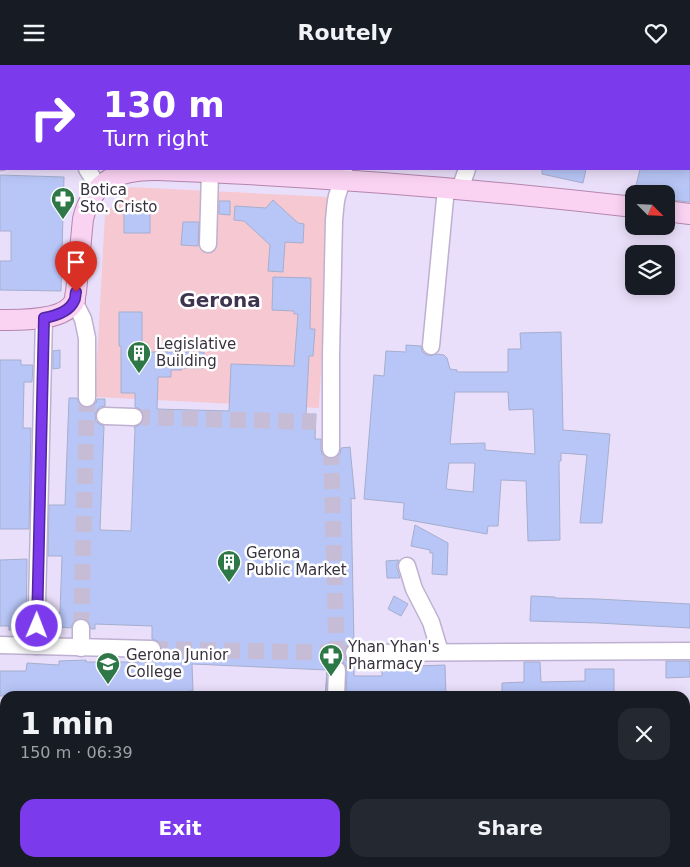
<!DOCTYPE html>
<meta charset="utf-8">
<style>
:root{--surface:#171b24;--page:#242831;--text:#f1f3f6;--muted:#9ea1a6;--accent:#7c3aed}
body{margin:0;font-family:"DejaVu Sans",sans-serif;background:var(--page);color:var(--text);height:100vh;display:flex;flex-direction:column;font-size:19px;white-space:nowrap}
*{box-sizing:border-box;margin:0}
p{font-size:16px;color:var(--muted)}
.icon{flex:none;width:28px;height:28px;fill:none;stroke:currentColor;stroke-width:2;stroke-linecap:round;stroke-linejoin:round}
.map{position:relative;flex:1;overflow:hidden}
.sheet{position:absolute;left:0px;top:626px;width:690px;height:176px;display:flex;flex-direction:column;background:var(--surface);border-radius:15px 15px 0 0;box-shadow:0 2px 12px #0003}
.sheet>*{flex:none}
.guide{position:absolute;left:0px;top:0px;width:690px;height:105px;box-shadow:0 2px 12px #0003;background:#7c3aed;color:#fff;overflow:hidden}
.needle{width:32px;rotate:114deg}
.controls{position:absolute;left:625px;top:120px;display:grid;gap:10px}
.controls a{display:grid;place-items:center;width:50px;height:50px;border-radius:10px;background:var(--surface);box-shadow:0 2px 12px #0003;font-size:25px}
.pin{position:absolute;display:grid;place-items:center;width:42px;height:42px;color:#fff;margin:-51px -21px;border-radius:50% 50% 50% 0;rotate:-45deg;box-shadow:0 0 5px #0007}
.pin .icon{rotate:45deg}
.me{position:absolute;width:55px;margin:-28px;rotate:1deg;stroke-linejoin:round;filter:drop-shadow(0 0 4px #0008)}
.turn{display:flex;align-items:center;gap:18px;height:105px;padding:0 20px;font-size:22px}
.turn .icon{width:65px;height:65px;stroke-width:2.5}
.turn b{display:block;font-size:35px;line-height:42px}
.round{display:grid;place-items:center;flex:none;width:52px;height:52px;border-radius:15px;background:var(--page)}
.head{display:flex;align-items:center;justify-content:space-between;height:85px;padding:0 20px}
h1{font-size:30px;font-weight:700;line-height:38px}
.button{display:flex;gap:10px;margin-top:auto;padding:10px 20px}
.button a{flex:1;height:58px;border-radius:15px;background:var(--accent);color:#fff;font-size:20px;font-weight:700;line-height:58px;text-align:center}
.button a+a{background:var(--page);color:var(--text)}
header{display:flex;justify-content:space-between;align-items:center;height:65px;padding:0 20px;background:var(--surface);font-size:22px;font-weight:700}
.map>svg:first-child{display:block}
.green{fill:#f6c8d2}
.building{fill:#b8c6f7;stroke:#a5aece;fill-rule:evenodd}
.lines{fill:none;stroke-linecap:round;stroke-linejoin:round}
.minor-tunnel{stroke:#c6bcd5;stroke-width:16;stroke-dasharray:16 8;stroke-linecap:butt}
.minor-casing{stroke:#bdb0d1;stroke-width:19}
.major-casing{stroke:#b486ae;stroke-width:22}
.minor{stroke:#fff;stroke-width:16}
.major{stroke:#fad2f2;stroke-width:20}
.route-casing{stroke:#51269a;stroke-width:12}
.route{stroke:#7c3aed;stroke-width:9}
.labels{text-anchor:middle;stroke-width:5;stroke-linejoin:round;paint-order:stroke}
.poi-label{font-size:15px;fill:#38323f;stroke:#fff;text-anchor:start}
.district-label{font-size:20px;font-weight:bold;fill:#3f344f;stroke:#fff}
</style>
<header><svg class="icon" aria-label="menu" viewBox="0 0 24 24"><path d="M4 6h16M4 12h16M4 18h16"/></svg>Routely<svg class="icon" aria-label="heart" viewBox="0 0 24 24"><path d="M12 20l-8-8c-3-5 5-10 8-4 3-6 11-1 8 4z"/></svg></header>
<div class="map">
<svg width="690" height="802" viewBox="0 0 690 802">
<rect width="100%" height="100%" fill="#eadffa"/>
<path class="green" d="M130,122L330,132L319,343L95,332L105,149Z"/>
<g class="building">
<path d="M542,104H586L583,118L542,109Z"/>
<path d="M640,104H690V137L670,135V129H653L635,125Z"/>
<path d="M0,110L64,112L61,226L0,225V196H11V166H0Z"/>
<path d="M273,135L298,158L304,159L303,178L285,177L283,207L268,206L270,180L244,156L234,155L235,141L266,143Z"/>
<path d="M219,136H230V150L219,149Z"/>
<rect x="124" y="143" width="26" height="25"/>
<path d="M183,157H199L198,181L181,180Z"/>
<path d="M273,212L311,213L310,264H315L313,291H309L306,349H316L315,374H321V384L322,389L326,392L331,394L336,393L340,389L341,383L350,382L355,434L351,433L354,578L349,579L346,583L344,588L345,593L349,596L354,598V611H382V603H418V601L445,600L446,631H346L347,605L346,601L343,597L337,595L332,596L328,600L327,604L326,631H325L327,605L192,599L193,626H189L190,631H0V606H26L27,598L59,600V596L86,595V597H151V594L156,593L160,590L162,585L161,580L158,576L152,574V561L95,559V564H91L89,558L86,554L81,553L76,554L73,558L71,563L59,562V568L46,567L47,548H60L62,491H48L49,440H65L69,333H77L79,338L82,342L87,343L92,341L96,338L97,334H105V341L100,342L97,345L95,350L96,356L99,359L104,361L100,465L131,466L135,364L134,362L138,361L142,358L144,352L143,348L140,344L135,342V328H121V281H119V247H142V287H204V303H182V305H171V312H158L157,344L229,346L231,299L294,301L298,249H294V246L272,245Z"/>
<path d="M561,267L563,365L610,369L602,458H580L587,390L561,388V396H559L560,475L528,476L526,416L501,415L498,461H488L487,469L403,454L404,438L364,434L374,310L384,311L386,286L406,287V280L421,281L422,286L425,289L430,291L437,289L444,290L447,293L450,304L457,305V307H508V284H521L520,268ZM455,327H508L509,345L533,344L535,389L485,385V378L450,379ZM449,398H475L473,427L446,424Z"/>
<path d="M60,285V303L53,304V286Z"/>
<path d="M0,295H21V300H33L32,317H24L23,363H31L29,464H0Z"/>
<path d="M415,460L448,478L447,510L432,509L433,488H430V485L411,481Z"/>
<path d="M27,494L26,566H24V565H9V561H0V495Z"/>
<path d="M399,495L397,499V503L400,513H387L386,496Z"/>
<path d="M394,531L408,539L401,551L388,544Z"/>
<path d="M531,531L555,532V533L598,534L690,539V563L598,558L530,556Z"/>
<path d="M666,596H690V612L666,613Z"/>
<path d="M524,597H540L541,617L585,616V604H614V627H609V631H502V618L524,617Z"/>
</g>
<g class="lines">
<g class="minor-tunnel">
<path d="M134,352L316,357"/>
<path d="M331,384L337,605"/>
<path d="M81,563L87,333"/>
<path d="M152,584L347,588"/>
</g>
<g class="minor-casing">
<g id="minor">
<path d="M81,0V1"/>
<path d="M353,1V0"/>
<path d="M503,1L504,0"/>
<path d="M0,97H1"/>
<path d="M87,104L99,123"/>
<path d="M460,124L467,104"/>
<path d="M208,179L210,107"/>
<path d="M74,236L83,254L87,273V333"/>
<path d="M431,281L446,123"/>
<path d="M105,351L134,352"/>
<path d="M331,384V291L334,155C335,147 335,139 337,131C340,122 343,114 344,104"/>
<path d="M407,501L414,524L431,557L440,587"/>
<path d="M0,580L152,584"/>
<path d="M36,581L44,253"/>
<path d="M81,583V563"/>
<path d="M354,588L690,586"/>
<path d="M336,631L337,605"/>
<path d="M304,802H439"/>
</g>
</g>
<g class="major-casing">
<g id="major">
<path d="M666,146L690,149"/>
<path d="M0,255C19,255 66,257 75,235C75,233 75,230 76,227L83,154C93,114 120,104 158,105C317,111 476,124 634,142"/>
</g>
</g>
<use href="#minor" class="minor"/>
<use href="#major" class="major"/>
</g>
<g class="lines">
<g class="route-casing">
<path id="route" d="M37,561L44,253C55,251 69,247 74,236C76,233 75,230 76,227"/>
</g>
<use href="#route" class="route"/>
</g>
<defs>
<g id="pharmacy-pin" transform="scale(1.25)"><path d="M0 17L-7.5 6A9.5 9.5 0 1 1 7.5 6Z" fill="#2e7847" stroke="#fff"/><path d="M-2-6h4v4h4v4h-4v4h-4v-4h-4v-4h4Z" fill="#fff"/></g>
<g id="building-pin" transform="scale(1.25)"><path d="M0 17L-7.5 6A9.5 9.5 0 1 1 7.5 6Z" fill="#2e7847" stroke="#fff"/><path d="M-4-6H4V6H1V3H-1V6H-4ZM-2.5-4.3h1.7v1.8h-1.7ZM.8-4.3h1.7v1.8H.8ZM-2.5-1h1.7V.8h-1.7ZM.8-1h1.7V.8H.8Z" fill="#fff"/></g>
<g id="university-pin" transform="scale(1.25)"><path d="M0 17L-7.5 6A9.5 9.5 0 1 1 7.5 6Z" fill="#2e7847" stroke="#fff"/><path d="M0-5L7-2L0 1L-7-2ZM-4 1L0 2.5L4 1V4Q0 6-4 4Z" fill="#fff"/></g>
</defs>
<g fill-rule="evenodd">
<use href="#pharmacy-pin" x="63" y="134"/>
<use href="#building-pin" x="139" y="288"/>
<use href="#building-pin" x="229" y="497"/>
<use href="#pharmacy-pin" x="331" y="591"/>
<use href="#university-pin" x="108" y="599"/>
</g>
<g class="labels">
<g class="poi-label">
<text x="80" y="130">Botica<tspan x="80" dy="17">Sto. Cristo</tspan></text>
<text x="156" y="284">Legislative<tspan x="156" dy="17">Building</tspan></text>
<text x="246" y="493">Gerona<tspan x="246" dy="17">Public Market</tspan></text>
<text x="348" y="587">Yhan Yhan's<tspan x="348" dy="17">Pharmacy</tspan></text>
<text x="126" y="595">Gerona Junior<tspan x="126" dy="17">College</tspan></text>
</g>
<g class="district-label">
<text x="220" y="242">Gerona</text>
</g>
</g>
</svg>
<div class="controls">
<a><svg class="needle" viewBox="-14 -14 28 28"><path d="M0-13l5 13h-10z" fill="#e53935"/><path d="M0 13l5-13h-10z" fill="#9ea1a6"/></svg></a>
<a><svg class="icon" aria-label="layers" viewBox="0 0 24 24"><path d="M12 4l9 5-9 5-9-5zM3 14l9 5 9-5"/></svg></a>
</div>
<div class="pin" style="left:76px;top:227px;background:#d93025"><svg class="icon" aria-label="arrive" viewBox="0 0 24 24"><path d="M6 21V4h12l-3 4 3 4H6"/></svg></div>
<svg class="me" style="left:37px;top:561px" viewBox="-20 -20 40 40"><circle r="17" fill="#7c3aed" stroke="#fff" stroke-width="3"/><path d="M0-11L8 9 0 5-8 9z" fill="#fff"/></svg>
<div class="guide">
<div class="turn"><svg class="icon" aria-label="right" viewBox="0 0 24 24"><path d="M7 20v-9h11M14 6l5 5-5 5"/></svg><div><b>130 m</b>Turn right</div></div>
</div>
<section class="sheet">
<div class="head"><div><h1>1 min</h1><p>150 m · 06:39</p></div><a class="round"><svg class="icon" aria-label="close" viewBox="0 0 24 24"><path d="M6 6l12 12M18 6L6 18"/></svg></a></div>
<div class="button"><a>Exit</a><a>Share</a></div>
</section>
</div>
